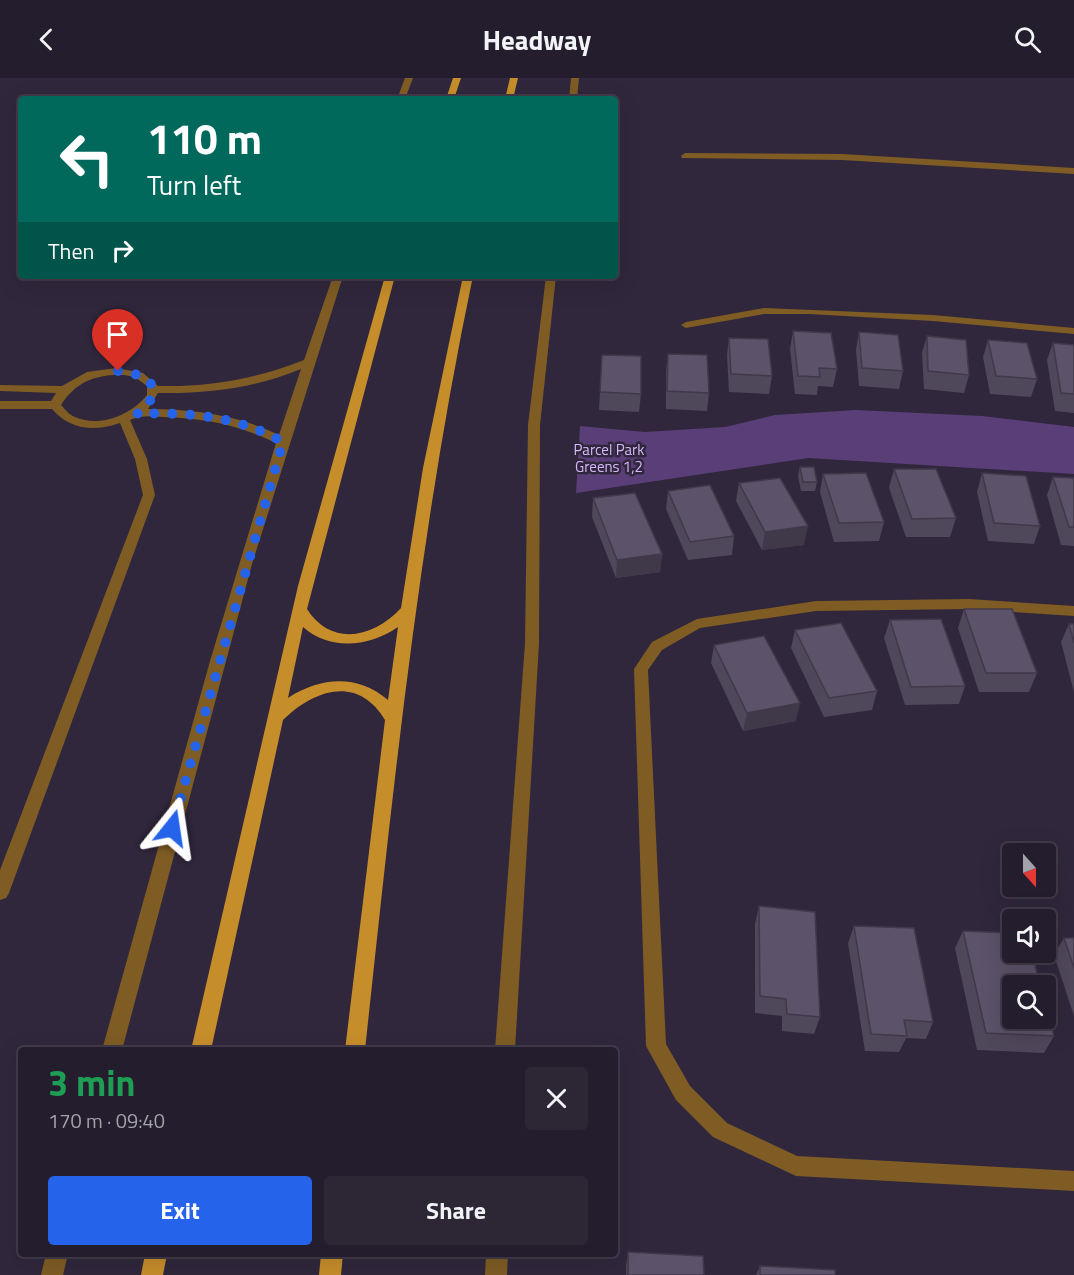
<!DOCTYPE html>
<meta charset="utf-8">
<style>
:root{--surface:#241d2d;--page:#2c2635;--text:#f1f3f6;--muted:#a3a2aa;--line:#413b49;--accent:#2563eb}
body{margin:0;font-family:"Titillium Web",sans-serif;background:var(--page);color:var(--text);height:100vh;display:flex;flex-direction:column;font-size:22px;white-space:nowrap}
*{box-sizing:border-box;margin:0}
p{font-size:20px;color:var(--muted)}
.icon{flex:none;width:33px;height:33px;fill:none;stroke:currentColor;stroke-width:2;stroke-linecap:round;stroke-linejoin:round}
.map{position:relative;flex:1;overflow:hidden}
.side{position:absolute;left:18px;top:969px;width:600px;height:210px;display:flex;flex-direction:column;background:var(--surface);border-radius:6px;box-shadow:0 6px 24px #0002,0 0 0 2px var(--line)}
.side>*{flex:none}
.guide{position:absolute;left:18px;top:18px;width:600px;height:183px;border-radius:6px;box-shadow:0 6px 24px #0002,0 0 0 2px var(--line);background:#00695c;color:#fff;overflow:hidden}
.needle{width:39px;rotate:159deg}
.controls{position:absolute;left:1002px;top:765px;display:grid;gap:12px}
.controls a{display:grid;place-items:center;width:54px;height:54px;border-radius:6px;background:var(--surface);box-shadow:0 6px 24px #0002,0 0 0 2px var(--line);font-size:30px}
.pin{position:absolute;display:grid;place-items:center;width:51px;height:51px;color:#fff;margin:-62px -26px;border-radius:50% 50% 50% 0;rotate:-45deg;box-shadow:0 0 6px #0007}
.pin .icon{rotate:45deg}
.me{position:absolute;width:66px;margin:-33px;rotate:15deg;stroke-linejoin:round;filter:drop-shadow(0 0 4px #0008)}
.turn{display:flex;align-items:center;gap:21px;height:126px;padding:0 30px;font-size:27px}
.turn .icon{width:78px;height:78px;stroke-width:2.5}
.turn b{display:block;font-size:42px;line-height:51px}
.then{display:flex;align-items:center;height:57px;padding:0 30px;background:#0003;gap:12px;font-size:22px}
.round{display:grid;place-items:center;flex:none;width:63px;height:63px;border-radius:6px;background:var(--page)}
.overview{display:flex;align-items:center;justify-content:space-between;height:102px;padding:0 30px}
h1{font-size:36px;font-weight:700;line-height:45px;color:#1e9e55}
.cta{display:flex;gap:12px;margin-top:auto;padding:12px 30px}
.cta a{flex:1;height:69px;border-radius:6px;background:var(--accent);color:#fff;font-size:24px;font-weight:700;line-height:69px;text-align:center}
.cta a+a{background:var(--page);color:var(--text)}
header{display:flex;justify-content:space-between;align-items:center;height:78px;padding:0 30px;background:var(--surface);font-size:27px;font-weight:700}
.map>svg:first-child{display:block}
.green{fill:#593e77}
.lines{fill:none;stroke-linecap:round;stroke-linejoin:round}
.minor{fill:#7e5c24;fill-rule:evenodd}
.major{fill:#c68d2b;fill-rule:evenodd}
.wall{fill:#4f475a}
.shaded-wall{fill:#40394a}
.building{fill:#5c5269;stroke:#40394a;stroke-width:1.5}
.route{stroke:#2563eb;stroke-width:10;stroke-dasharray:0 18}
.labels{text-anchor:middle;stroke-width:5;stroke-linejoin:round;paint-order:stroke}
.park-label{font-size:15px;fill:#d6b8fa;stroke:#30273c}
</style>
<header><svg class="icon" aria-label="back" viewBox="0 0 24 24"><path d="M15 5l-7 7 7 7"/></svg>Headway<svg class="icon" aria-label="search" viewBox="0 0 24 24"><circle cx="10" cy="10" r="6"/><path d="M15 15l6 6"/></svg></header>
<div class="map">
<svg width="1074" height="1197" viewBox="0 0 1074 1197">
<rect width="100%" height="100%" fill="#30273c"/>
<path class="green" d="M856,332L982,338L1074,349V396L808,380L576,415L580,348L645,354L725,349L775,337Z"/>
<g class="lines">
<g class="minor">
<path d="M405,0H413L405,21H397Z"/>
<path d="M571,0H579L577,21H569Z"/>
<path d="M685,75L842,76L1074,90V96L842,82L682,80L681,78Z"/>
<path d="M333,198H343L252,486L122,972H102L210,583L276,365C240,347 203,340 163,339C152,338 140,337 130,342L147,381L155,417L9,815L6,820L0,822V792L143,417L135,381L120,345C93,354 71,352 52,331H0V323H51L56,315L0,313V307L62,308L87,294L116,290L143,295L158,308C210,309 256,301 304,282ZM301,291L279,357C238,337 193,331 148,331L158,315C207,316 255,310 301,291ZM124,297L135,299L147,308V317C131,337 100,350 75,339C69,337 65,331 61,327C76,303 97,296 124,297Z"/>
<path d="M546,198H556L540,347L539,565L515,972H495L525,565L528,347Z"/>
<path d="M764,230L933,237L1074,250V256L933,243L809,236H764L686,250L681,247L686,244Z"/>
<path d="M969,521L1074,528V538L969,531L816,533L700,550L662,572L648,592L666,966L690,1008L727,1045L797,1078L1074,1093V1113L796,1098L713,1059L676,1022L646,968L634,591L652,564L697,541L816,523Z"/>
<path d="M46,1176H68L63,1197H41Z"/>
<path d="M486,1176H508L507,1197H485Z"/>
</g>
<g class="major">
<path d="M453,0H461L454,21H446Z"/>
<path d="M510,0H518L513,21H505Z"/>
<path d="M385,198H395L307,531C331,569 374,560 401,530L423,390L463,198H473C419,455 393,712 365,972H345L385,642C358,597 315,611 283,642L211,972H191L298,508ZM303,549C330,573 369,569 398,549L388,622C357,596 321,599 288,620Z"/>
<path d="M145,1176H167L163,1197H141Z"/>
<path d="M321,1176H343L341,1197H319Z"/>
</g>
</g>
<g class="wall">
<path d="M793,253L837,291L833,309L818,308L817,317L795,316L790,271Z"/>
<path d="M859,254L903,293L899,311L859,308L856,272Z"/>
<path d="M927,258L969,297L964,315L924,311L922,275Z"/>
<path d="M729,260L772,298L769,316L729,314L727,277Z"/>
<path d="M988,262L1037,301L1031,319L990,316L983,279Z"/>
<path d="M1053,265L1074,267V335L1055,333L1047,282Z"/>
<path d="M668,276L709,315L707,333L666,331V293Z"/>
<path d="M602,277L641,316L639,334L599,332Z"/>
<path d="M800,389L817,404L815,413H801L798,398Z"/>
<path d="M894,391L956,440L950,459H906L889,410Z"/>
<path d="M982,395L1040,448L1034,466L988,463L977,414Z"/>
<path d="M823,396L884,444L879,463L834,464L820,414Z"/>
<path d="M1053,399L1074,400V468L1061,467L1047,417Z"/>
<path d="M739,405L804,467L762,472L736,423Z"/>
<path d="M668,413L734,458L732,477L688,482L666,431Z"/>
<path d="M593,420L662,476L660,494L616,500L592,439Z"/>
<path d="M964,531L1037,595L1029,614H979L958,550Z"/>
<path d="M890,542L965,608L959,626L905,627L884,560Z"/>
<path d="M1069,546H1074V614L1061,564Z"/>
<path d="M795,552L877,613L872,632L824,639L791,570Z"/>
<path d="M714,567L796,643L743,653L711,585Z"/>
<path d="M759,828L820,939L814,956L782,953V938L755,935V846Z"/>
<path d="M854,848L933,944L926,961L906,960L899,974L865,973L848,865Z"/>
<path d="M963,853L1054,958L1044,975L977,972L955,870Z"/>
<path d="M1064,860H1074V938L1054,877Z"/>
<path d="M628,1174L704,1197H626V1188Z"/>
<path d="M760,1188L835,1197H756Z"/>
</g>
<g class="shaded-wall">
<path d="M808,448L804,467L762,472L765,454Z"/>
<path d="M662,476L660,494L616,500L617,482Z"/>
<path d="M800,625L796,643L743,653L747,635Z"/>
</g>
<g class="building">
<path d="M793,253L831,255L837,291L819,290L820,299L798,298Z"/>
<path d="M859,254L898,257L903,293L862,290Z"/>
<path d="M927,258L966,262L969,297L928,293Z"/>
<path d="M729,260L768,261L772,298L731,296Z"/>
<path d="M988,262L1027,265L1037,301L996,298Z"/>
<path d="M1053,265L1074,267V316L1061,315Z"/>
<path d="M668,276L707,277L709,315L667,313Z"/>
<path d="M602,277L641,278V316L600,314Z"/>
<path d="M800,389H814L817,404H803Z"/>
<path d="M894,391H936L956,440L912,441Z"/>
<path d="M866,395L884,444L839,445L823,396Z"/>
<path d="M982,395L1026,398L1040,448L994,445Z"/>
<path d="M1053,399L1074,400V449H1069Z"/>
<path d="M780,400L808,448L765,454L739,405Z"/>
<path d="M710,407L734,458L690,464L668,413Z"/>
<path d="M635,415L662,476L617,482L593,420Z"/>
<path d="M964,531H1012L1037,595H986Z"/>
<path d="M941,541L965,608L911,609L890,542Z"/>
<path d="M841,545L877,613L829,620L795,552Z"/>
<path d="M1069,546H1074V565Z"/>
<path d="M764,558L800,625L747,635L714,567Z"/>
<path d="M759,828L815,834L820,939L787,936L786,921L760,918Z"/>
<path d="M854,848L914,850L933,944L904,942L907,958L871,956Z"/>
<path d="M963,853L1012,855V874H1032L1040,908H1012V940H1046V927L1054,958L986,955Z"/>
<path d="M1064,860H1074V890Z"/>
<path d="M628,1174L703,1178L704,1197H628Z"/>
<path d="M760,1188L835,1192V1197H760Z"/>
</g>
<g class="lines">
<path class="route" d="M118,293C149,296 169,311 137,336C189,334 237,338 283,364L172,750"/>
</g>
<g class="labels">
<g class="park-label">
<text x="609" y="377">Parcel Park<tspan x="609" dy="17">Greens 1,2</tspan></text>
</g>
</g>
</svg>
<div class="controls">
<a><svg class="needle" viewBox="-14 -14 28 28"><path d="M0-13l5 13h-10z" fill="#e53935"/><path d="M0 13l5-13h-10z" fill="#a3a2aa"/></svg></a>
<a><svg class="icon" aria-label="sound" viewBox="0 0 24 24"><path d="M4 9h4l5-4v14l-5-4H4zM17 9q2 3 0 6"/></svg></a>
<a><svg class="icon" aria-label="search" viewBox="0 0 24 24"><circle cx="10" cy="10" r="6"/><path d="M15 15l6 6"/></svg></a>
</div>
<div class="pin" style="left:118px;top:293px;background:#d93025"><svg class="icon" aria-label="arrive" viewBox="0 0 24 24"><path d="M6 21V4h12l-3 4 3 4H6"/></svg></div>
<svg class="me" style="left:172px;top:750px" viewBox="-20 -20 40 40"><path d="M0-17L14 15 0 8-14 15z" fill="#2563eb" stroke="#fff" stroke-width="4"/></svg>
<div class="guide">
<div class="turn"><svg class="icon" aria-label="left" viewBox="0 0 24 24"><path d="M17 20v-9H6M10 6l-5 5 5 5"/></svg><div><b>110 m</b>Turn left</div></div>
<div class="then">Then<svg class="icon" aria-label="right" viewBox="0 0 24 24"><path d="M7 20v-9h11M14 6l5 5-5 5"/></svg></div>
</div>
<section class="side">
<div class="overview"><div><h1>3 min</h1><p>170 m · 09:40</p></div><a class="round"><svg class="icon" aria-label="close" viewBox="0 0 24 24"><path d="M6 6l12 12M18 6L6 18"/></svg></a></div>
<div class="cta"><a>Exit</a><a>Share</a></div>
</section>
</div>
